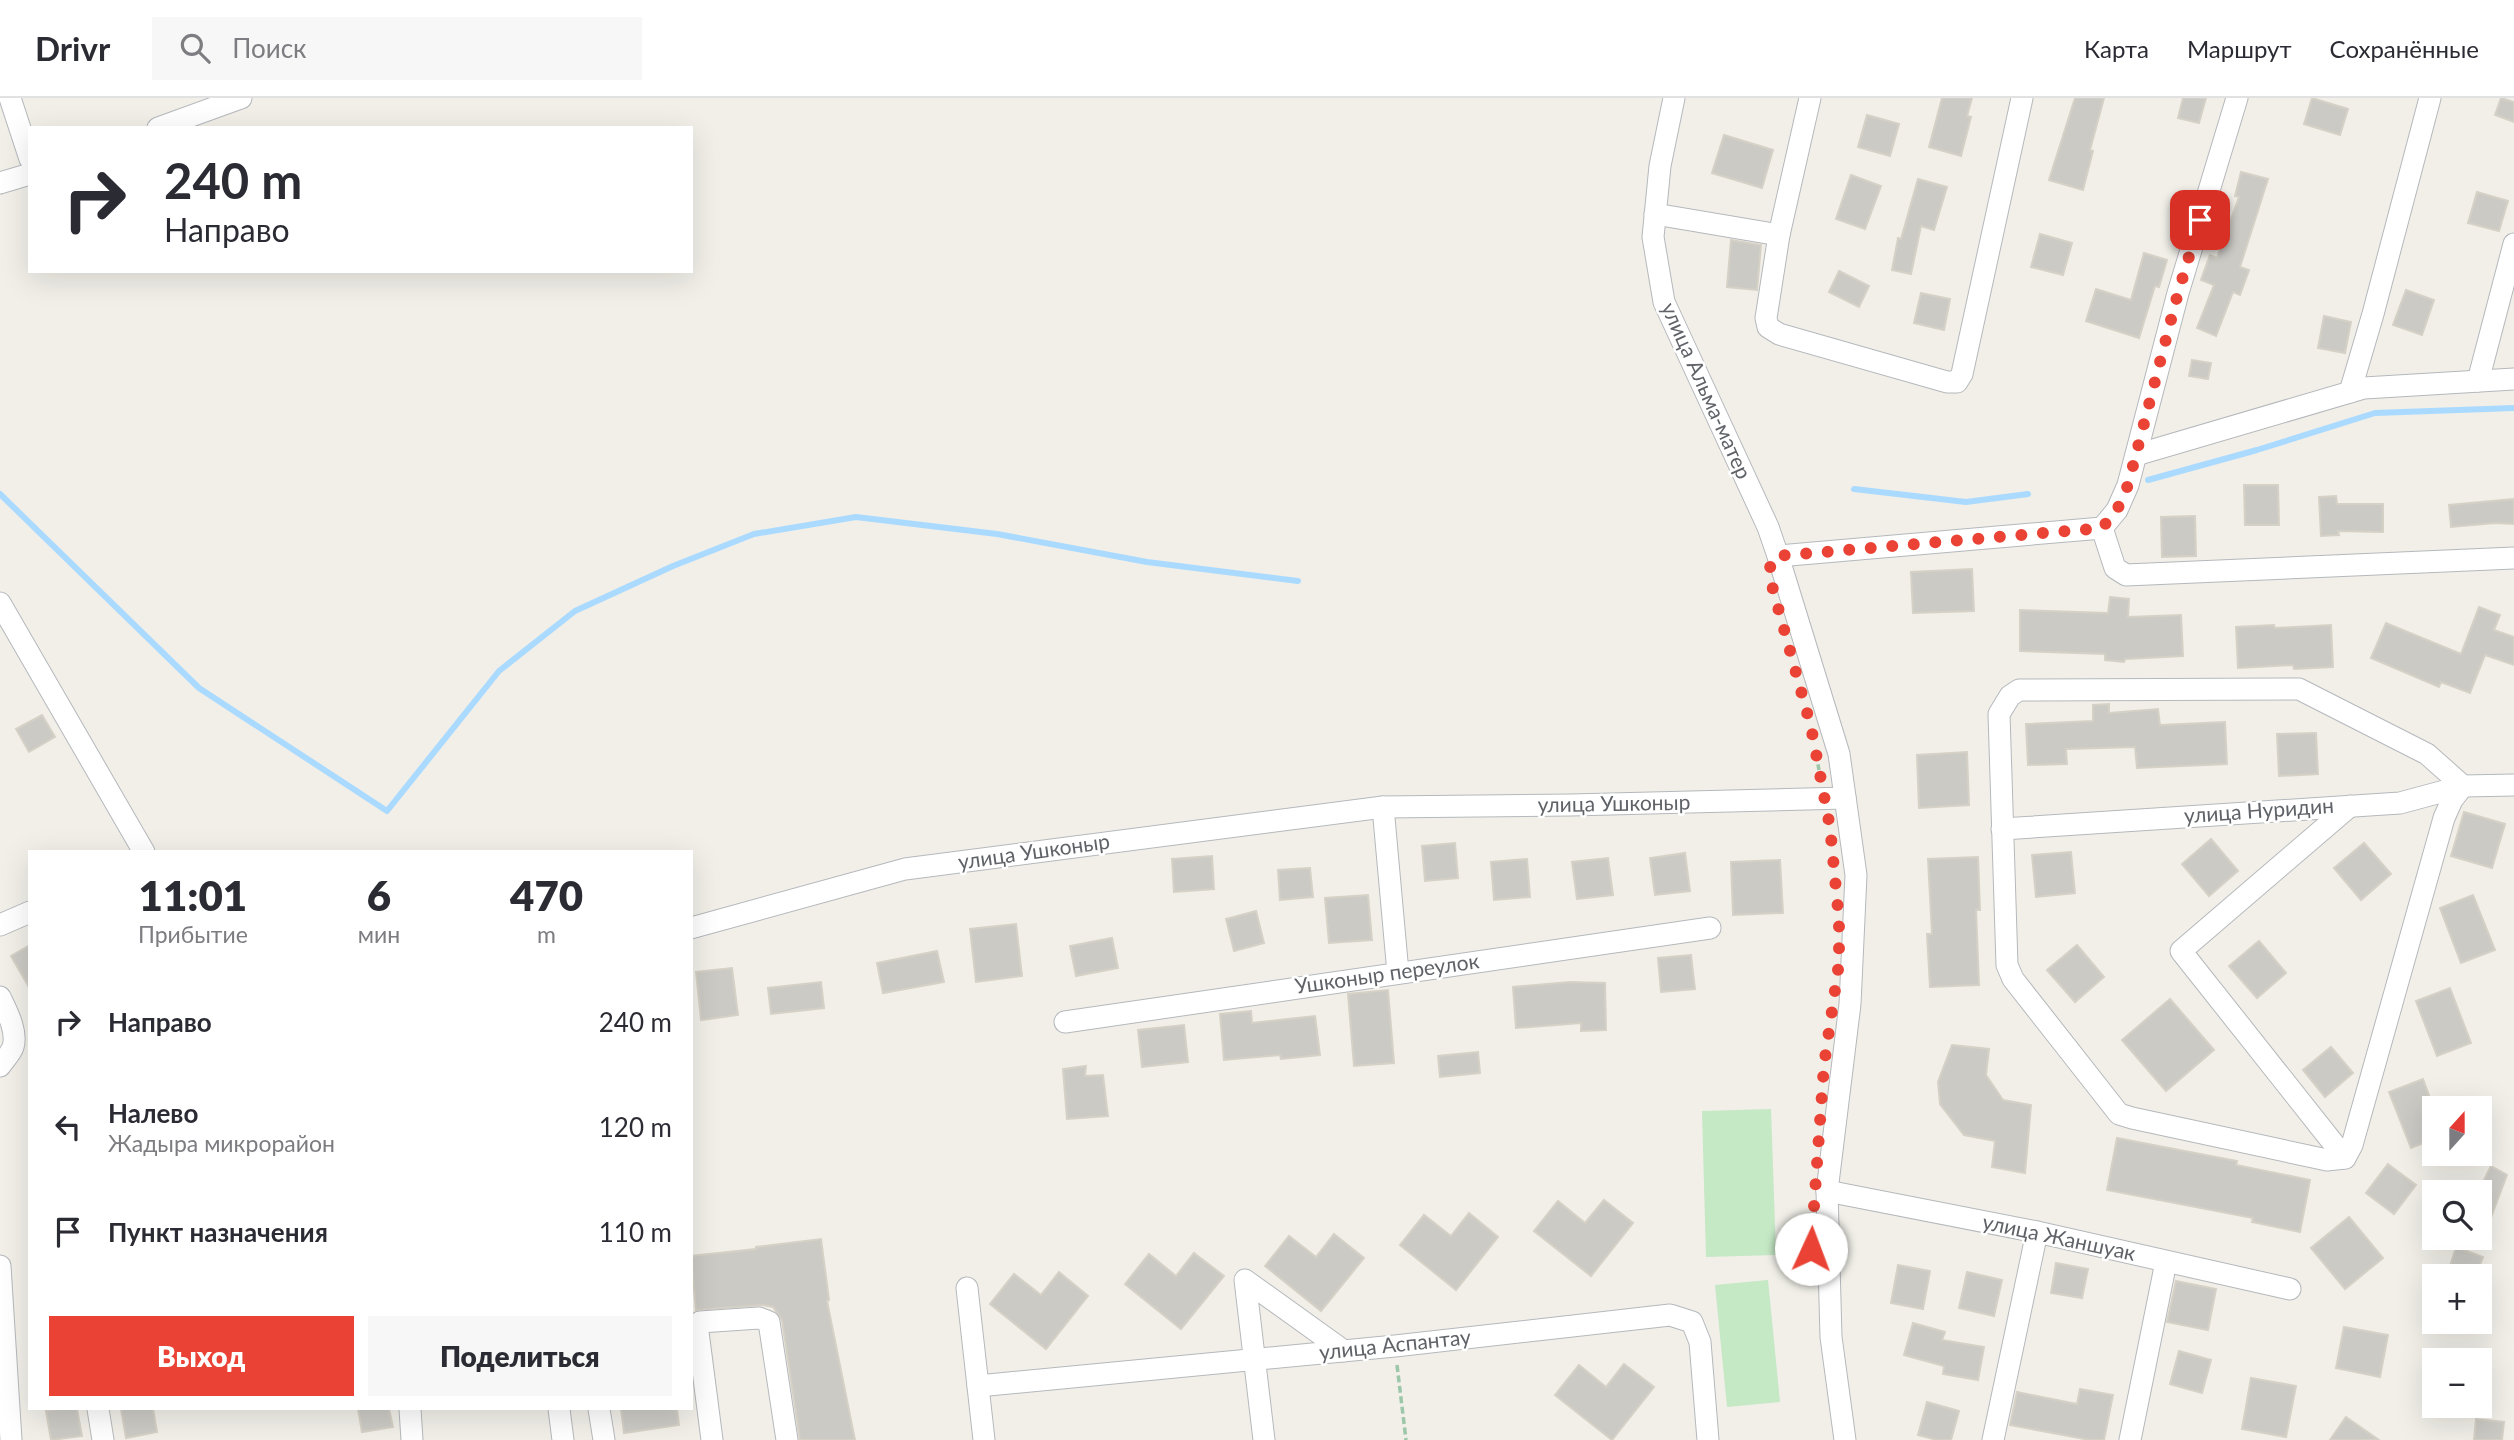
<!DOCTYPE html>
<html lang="ru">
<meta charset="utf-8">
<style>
:root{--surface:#fff;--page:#f7f7f7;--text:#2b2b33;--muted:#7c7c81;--line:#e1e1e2;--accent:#ea4335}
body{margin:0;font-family:Lato,sans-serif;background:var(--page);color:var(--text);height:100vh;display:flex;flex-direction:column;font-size:26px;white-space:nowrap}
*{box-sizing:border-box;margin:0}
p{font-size:23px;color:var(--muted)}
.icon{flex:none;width:38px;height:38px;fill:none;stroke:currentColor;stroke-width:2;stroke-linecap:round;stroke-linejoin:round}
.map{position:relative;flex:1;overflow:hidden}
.side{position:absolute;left:28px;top:752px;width:665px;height:560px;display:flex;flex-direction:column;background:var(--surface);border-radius:0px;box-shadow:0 7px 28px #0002}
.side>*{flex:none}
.hud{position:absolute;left:28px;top:28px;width:665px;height:147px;border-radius:0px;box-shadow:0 7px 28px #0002;background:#fff;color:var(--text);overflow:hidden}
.needle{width:46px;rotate:21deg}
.tools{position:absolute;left:2422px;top:998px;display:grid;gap:14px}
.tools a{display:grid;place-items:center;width:70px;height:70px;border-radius:0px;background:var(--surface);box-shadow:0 7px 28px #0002;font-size:35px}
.pin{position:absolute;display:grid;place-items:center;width:60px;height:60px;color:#fff;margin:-30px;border-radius:14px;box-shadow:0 4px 10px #0006}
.me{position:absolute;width:77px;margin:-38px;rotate:2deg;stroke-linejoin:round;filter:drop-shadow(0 0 5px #0008)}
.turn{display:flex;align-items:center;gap:24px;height:147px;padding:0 21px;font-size:32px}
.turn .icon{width:91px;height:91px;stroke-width:2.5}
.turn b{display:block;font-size:49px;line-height:60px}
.eta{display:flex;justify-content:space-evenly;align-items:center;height:119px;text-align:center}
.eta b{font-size:42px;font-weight:800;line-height:49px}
.primary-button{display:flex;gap:14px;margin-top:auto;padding:14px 21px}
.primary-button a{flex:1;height:80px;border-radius:0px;background:var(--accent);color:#fff;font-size:28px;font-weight:800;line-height:80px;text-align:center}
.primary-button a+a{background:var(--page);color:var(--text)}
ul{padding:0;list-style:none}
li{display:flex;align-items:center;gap:21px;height:105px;padding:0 21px}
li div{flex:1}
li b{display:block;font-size:26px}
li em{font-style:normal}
header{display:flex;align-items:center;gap:42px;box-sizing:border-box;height:98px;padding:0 35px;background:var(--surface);border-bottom:2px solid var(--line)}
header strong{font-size:33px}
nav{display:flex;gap:38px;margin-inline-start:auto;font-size:24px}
.search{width:490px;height:63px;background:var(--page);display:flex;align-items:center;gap:18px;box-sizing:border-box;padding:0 24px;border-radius:0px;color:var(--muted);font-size:26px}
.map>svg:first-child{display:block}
.green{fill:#c5e8c5}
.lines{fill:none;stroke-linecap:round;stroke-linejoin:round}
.stream{stroke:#aadaff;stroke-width:6}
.building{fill:#cccac5;stroke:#d6d1c6;stroke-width:2}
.minor-casing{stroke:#b5b8bc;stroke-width:23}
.path{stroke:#9cc7a9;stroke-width:3.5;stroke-dasharray:7 3.5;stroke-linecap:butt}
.minor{stroke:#fff;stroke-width:21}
.route{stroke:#ea4335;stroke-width:12;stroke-dasharray:0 21.6}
.labels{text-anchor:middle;stroke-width:5;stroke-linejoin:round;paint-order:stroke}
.street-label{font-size:21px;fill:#5f6368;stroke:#fff}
</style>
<header>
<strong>Drivr</strong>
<div class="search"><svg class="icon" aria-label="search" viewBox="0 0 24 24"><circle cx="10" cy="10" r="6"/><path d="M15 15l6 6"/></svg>Поиск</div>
<nav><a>Карта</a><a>Маршрут</a><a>Сохранённые</a></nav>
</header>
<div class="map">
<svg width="2514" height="1342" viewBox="0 0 2514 1342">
<rect width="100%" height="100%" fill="#f1efe8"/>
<g class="green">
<path d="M1771,1011L1776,1157L1706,1159L1702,1013Z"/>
<path d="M1768,1182L1780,1304L1727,1309L1715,1187Z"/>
</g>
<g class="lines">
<g class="stream">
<path d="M2148,382L2257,352L2375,315L2514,310"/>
<path d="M1854,391L1966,404L2028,396"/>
<path d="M0,396L199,590L387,713L499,573L575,513L673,468L754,436L856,419L997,436L1147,464L1298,483"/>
</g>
</g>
<g class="building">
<path d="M1942,0H1972L1967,18L1971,19L1961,58L1929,49Z"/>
<path d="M2075,0H2104L2090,52L2093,53L2083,92L2049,82Z"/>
<path d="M2183,0H2206L2199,25L2178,20Z"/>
<path d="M2312,0L2348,11L2340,37L2304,26Z"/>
<path d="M2501,0L2514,4V24L2495,17Z"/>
<path d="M1867,17L1899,26L1890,58L1858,49Z"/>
<path d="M1724,37L1773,52L1762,90L1712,75Z"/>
<path d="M2241,74L2268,81L2240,169L2249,172L2240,197L2233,194L2216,238L2197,230L2214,187L2201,182L2210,157L2217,160L2239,99L2235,98Z"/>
<path d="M1851,77L1881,88L1865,131L1836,121Z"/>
<path d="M1918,81L1947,89L1934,132L1921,128L1911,176L1892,172L1898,140L1901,141Z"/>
<path d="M2477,94L2508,103L2499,133L2468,125Z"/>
<path d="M2040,136L2072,145L2063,177L2031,169Z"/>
<path d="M1731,142L1761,147L1757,192L1727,189Z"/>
<path d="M2144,155L2167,162L2159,189L2155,188L2139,240L2086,223L2096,191L2131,202Z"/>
<path d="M1839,173L1869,188L1859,209L1829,194Z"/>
<path d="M2406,192L2434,202L2422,237L2393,227Z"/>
<path d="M1921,195L1950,201L1944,232L1914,225Z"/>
<path d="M2324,218L2351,224L2345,255L2318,250Z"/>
<path d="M2192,262L2211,265L2208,281L2189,278Z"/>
<path d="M2244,387H2278L2279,427H2245Z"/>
<path d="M2336,398L2337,406H2383V434L2338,433L2339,437L2321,438L2319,399Z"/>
<path d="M2514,401V426L2495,425L2451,429L2449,407Z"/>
<path d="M2195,418L2196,458L2162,459L2161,419Z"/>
<path d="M1972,471L1974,513L1913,515L1911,474Z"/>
<path d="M2110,499L2129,501L2128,519L2181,517L2183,558L2125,561L2124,564L2105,562V556L2020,553V512L2108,515Z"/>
<path d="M2479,509L2500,517L2494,532L2514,539V567L2485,557L2470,595L2441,584L2439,589L2371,560L2386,525L2461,556Z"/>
<path d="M2274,527L2275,530L2331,527L2333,569L2294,571L2293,567L2238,570L2236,529Z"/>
<path d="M2109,606V615L2158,611L2160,627L2225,624L2227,666L2137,670L2135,649L2066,651L2067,666L2028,667L2026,626L2093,623V607Z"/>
<path d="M42,617L55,639L29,654L16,631Z"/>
<path d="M2316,635L2318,676L2279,678L2277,636Z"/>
<path d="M1967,654L1969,707L1919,710L1917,657Z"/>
<path d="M2464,714L2505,726L2492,770L2451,758Z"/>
<path d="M2211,741L2238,773L2209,798L2182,766Z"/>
<path d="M1455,745L1458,780L1425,783L1422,748Z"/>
<path d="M2364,745L2391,776L2361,802L2334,770Z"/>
<path d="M2071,754L2075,795L2036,799L2032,757Z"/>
<path d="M1685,755L1690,793L1655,797L1650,760Z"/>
<path d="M1212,758L1214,791L1174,794L1172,761Z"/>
<path d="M1978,759L1980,812H1976L1979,887L1930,889L1927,836H1932L1928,761Z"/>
<path d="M1608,760L1613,797L1577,801L1572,764Z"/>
<path d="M1527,761L1530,799L1494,802L1491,764Z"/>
<path d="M1780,762L1783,815L1733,817L1731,764Z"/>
<path d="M1310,770L1313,799L1280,802L1278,772Z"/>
<path d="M1368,797L1372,842L1329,845L1325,800Z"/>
<path d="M2473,797L2495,852L2461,865L2440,810Z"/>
<path d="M1256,813L1264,845L1234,853L1226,821Z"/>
<path d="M1016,826L1022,878L976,884L970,831Z"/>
<path d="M1112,840L1118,870L1076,878L1070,848Z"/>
<path d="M2259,843L2286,875L2257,900L2229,868Z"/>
<path d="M30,847V891L11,858Z"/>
<path d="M2077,847L2104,879L2075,904L2047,872Z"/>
<path d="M937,853L944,884L883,895L877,865Z"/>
<path d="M1691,857L1695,891L1661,894L1658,860Z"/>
<path d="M732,870L738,917L701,922L696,874Z"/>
<path d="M821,884L824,910L771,916L768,890Z"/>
<path d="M1570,884L1605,885L1606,932L1581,933V925L1516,930L1513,889Z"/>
<path d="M2450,890L2471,945L2437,958L2416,903Z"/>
<path d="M1388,892L1394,965L1354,968L1348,896Z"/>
<path d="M2170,901L2214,952L2166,993L2122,942Z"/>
<path d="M1251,913L1252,925L1315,918L1320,957L1281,961L1280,957L1224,962L1220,916Z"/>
<path d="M1184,927L1188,964L1142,969L1138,932Z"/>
<path d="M1952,947L1989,951L1986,977L2003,1002L2031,1007L2025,1075L1992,1069L1995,1043L1964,1037L1940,1006L1938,984Z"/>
<path d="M2331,949L2353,975L2325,999L2303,972Z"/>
<path d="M1478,954L1480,975L1440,979L1438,958Z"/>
<path d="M1086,968L1085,978L1103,977L1108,1018L1067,1021L1063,971Z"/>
<path d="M2423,981L2434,1011V1041L2411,1050L2389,994Z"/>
<path d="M2117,1040L2237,1063L2236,1067L2310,1082L2300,1134L2252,1124L2253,1120L2107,1092Z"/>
<path d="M2388,1066L2416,1087L2394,1116L2366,1095Z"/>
<path d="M2491,1068L2507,1077L2481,1146L2480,1090Z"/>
<path d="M1604,1102L1633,1125L1591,1178L1534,1133L1558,1103L1585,1125Z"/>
<path d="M1469,1115L1498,1139L1456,1192L1400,1147L1424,1117L1451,1138Z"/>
<path d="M2349,1119L2383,1160L2345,1191L2311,1150Z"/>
<path d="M1334,1136L1364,1160L1321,1213L1265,1168L1289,1138L1316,1159Z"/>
<path d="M821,1141L829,1202L827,1203L855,1342H800L782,1222L773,1209L763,1207L696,1212L691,1158L756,1151V1149Z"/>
<path d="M2456,1149L2483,1159L2476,1177L2450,1168Z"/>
<path d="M1194,1155L1224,1178L1181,1231L1125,1186L1149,1156L1176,1178Z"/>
<path d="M2056,1165L2088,1171L2082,1200L2051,1195Z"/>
<path d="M1898,1167L1930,1173L1923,1211L1891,1205Z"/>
<path d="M1059,1174L1088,1198L1046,1251L990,1206L1014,1176L1041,1197Z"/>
<path d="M1967,1174L2002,1182L1994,1218L1959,1210Z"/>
<path d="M2176,1183L2216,1191L2208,1232L2167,1224Z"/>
<path d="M1913,1225L1945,1234L1942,1242L1984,1249L1978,1282L1943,1276L1944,1268L1904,1257Z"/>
<path d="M2344,1229L2388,1237L2380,1279L2336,1270Z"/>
<path d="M2179,1253L2211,1262L2202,1295L2170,1286Z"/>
<path d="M1624,1266L1654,1289L1612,1342L1555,1297L1579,1267L1606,1289Z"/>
<path d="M2251,1280L2296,1288L2286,1339L2242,1331Z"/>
<path d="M2080,1291L2113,1297L2104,1342H2090L2010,1327L2017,1294L2077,1306Z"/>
<path d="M1927,1304L1959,1313L1951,1342H1937L1918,1337Z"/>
<path d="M58,1311H77L82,1338L51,1342L46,1313Z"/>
<path d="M121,1311H153L157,1334L126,1340Z"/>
<path d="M358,1311H389L393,1329L362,1334Z"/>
<path d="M621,1311H677L679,1327L624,1335Z"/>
<path d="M2346,1319L2379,1342H2330Z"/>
<path d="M2476,1321L2504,1324L2502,1342H2474Z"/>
</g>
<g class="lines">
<g class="minor-casing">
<g id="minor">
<path d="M10,0L30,61"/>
<path d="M1674,0L1660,68L1653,139L1664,204L1768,429L1778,458L1839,656L1856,777L1850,906L1827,1093L1831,1239L1845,1342"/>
<path d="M1810,0L1779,137L1766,220L1768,229L1779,236L1947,284H1957L1962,276L2022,0"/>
<path d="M158,30L241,0"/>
<path d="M0,85L30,76"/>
<path d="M1655,116L1779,137"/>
<path d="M2478,283L2514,146"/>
<path d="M2350,294L2373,216L2430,0"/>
<path d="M2136,357L2364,290L2514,281"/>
<path d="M2102,430L2117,412L2128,387L2178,195L2237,0"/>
<path d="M2102,430L2115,470L2126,477L2514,460"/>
<path d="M1778,458L2102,430"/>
<path d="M0,505L144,754"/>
<path d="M2299,591L2427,656L2463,688L2452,702L2444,720L2352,1047L2345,1060L2327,1062L2132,1020L2119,1016L2013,881L2007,867L1999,616L2010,598L2019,592Z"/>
<path d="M1383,709L1398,875"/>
<path d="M2002,731L2400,705L2463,688L2514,687"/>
<path d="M0,827L30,814"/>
<path d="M691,830L905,771L1383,709L1571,707L1845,700"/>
<path d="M0,899C6,912 18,933 13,949C11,955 4,962 0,968"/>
<path d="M1065,924L1710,830"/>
<path d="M2345,1060L2181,853L2350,708"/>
<path d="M1827,1093L2037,1134L2290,1191"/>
<path d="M0,1168L11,1342"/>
<path d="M967,1190L984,1342"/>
<path d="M978,1288L1395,1248L1670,1217L1692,1224L1700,1244L1708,1342"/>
<path d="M98,1311L103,1342"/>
<path d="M410,1311L412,1342"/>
<path d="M559,1311L563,1342"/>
<path d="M599,1311L604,1342"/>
<path d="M712,1342L698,1234L700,1224L759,1220L769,1224L787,1342"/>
<path d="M1264,1342L1245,1182L1344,1253"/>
<path d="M1993,1342L2037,1134"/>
<path d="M2130,1342L2166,1164"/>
</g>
</g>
<g class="path">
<path d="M1816,656L1819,672"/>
<path d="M1397,1267L1406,1342"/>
</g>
<use href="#minor" class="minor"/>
</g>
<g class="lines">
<path class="route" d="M1811,1151L1824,967L1839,865V822L1830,729L1811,629L1771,484L1770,465L1777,458L2102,430L2117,412L2128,387L2178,195L2200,122"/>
</g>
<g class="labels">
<g class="street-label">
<text transform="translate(1706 293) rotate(66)" y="7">улица Альма-матер</text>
<text transform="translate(1614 706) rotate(-1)" y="7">улица Ушконыр</text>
<text transform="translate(2259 713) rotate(-4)" y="7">улица Нуридин</text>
<text transform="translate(1034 754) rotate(-8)" y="7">улица Ушконыр</text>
<text transform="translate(1387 876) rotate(-8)" y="7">Ушконыр переулок</text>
<text transform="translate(2059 1140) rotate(12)" y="7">улица Жаншуак</text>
<text transform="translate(1395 1247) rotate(-6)" y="7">улица Аспантау</text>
</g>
</g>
</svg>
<div class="tools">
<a><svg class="needle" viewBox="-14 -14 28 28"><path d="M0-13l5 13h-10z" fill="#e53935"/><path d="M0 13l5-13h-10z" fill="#7c7c81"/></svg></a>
<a><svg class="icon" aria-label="search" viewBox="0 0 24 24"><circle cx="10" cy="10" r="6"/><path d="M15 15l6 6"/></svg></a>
<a>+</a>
<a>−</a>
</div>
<div class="pin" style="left:2200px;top:122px;background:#d93025"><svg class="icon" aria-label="arrive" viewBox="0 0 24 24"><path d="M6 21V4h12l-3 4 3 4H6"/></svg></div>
<svg class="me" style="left:1811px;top:1151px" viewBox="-20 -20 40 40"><circle r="19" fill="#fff"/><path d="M0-13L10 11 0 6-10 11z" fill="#ea4335"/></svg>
<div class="hud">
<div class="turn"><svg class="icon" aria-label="right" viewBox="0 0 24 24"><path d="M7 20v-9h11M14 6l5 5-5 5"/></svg><div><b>240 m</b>Направо</div></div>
</div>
<section class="side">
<div class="eta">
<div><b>11:01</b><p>Прибытие</p></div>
<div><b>6</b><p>мин</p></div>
<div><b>470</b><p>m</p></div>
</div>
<ul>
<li><svg class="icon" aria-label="right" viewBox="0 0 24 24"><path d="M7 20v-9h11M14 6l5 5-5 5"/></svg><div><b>Направо</b></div><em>240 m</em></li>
<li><svg class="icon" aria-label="left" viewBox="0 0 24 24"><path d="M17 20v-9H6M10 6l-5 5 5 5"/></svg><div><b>Налево</b><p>Жадыра микрорайон</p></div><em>120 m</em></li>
<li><svg class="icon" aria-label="arrive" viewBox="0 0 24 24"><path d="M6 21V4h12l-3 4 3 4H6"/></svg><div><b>Пункт назначения</b></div><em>110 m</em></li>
</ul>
<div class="primary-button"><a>Выход</a><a>Поделиться</a></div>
</section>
</div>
